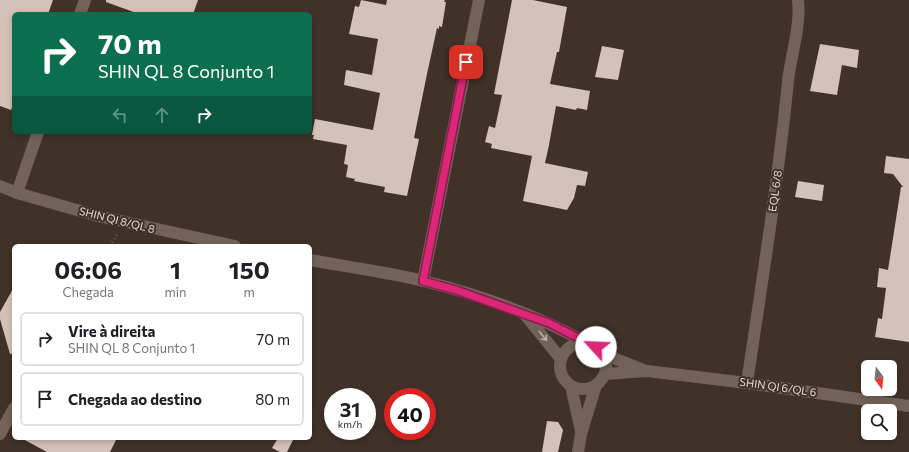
<!DOCTYPE html>
<html lang="pt">
<meta charset="utf-8">
<style>
:root{--surface:#fff;--page:#f6f6f6;--text:#202124;--muted:#757577;--line:#e0e0e0}
body{margin:0;font-family:Commissioner,sans-serif;background:var(--page);color:var(--text);height:100vh;display:flex;flex-direction:column;font-size:15px;white-space:nowrap}
*{box-sizing:border-box;margin:0}
p{font-size:13px;color:var(--muted)}
.icon{flex:none;width:22px;height:22px;fill:none;stroke:currentColor;stroke-width:2;stroke-linecap:round;stroke-linejoin:round}
.map{position:relative;flex:1;overflow:hidden}
.drawer{position:absolute;left:12px;top:244px;width:300px;height:196px;display:flex;flex-direction:column;background:var(--surface);border-radius:6px;box-shadow:0 2px 6px #0003}
.drawer>*{flex:none}
.hud{position:absolute;left:12px;top:12px;width:300px;height:122px;border-radius:6px;box-shadow:0 2px 6px #0003;background:#0b6e4f;color:#fff;overflow:hidden}
.needle{width:26px;rotate:165deg}
.controls{position:absolute;left:861px;top:360px;display:grid;gap:8px}
.controls a{display:grid;place-items:center;width:36px;height:36px;border-radius:6px;background:var(--surface);box-shadow:0 2px 6px #0003;font-size:20px}
.speed{position:absolute;left:324px;top:388px;display:flex;gap:8px;font-size:20px;font-weight:700;text-align:center}
.speed>*{display:grid;place-content:center;width:52px;height:52px;border-radius:50%;background:var(--surface);box-shadow:0 2px 6px #0003;line-height:1}
.speed small{font-size:10px;font-weight:400}
.speed .limit{border:6px solid #d22;background:#fff;color:#111}
.pin{position:absolute;display:grid;place-items:center;width:34px;height:34px;color:#fff;margin:-17px;border-radius:8px;box-shadow:0 2px 6px #0006}
.me{position:absolute;width:44px;margin:-22px;rotate:295deg;stroke-linejoin:round;filter:drop-shadow(0 0 3px #0008)}
.turn{display:flex;align-items:center;gap:14px;height:84px;padding:0 20px;font-size:18px}
.turn .icon{width:52px;height:52px;stroke-width:2.5}
.turn b{display:block;font-size:28px;line-height:34px}
.lanes{display:flex;align-items:center;height:38px;padding:0 20px;background:#0003;justify-content:center;gap:20px;direction:ltr}
.lanes .off{opacity:.35}
.eta{display:flex;justify-content:space-evenly;align-items:center;height:68px;text-align:center}
.eta b{font-size:24px;font-weight:700;line-height:28px}
ul{padding:0;list-style:none}
li{display:flex;align-items:center;gap:12px;height:54px;margin:0 8px 6px;padding:0 12px;border:2px solid var(--line);border-radius:6px}
li div{flex:1}
li b{display:block;font-size:15px}
li em{font-style:normal}
.map>svg:first-child{display:block}
.building{fill:#d4c1b7}
.lines{fill:none;stroke-linecap:round;stroke-linejoin:round}
.path{stroke:#71645d;stroke-width:2.5;stroke-dasharray:1 3;stroke-linecap:butt}
.minor{stroke:#736259;stroke-width:12}
.oneway{stroke:#baaea8}
.route-casing{stroke:#8e194d;stroke-width:10}
.route{stroke:#db2777;stroke-width:7}
.labels{text-anchor:middle;stroke-width:4;stroke-linejoin:round;paint-order:stroke}
.street-label{font-size:11px;fill:#e1d7d2;stroke:#403129}
</style>
<div class="map">
<svg width="909" height="452" viewBox="0 0 909 452">
<rect width="100%" height="100%" fill="#403129"/>
<g class="building">
<path d="M0,0H53L48,14H14V102L11,110L0,106Z"/>
<path d="M106,0H198L193,14H139L106,2Z"/>
<path d="M361,0L386,5L387,0H445L444,2H446L442,27L439,26V29L437,28L427,74L414,138L419,139L407,196L384,192L385,187L354,181L355,179L346,177L348,165L344,164L347,145L313,139L314,135H312L315,119L373,130L380,93L344,85L346,70L372,75L378,39L349,34L355,6L359,7Z"/>
<path d="M512,0H533L567,7L559,52H557L550,84L590,91L587,110L577,108L576,110L556,106L549,145L545,163L588,172L585,186L577,185L574,198L567,210L523,201L532,156L491,148L492,144L485,142L489,126L495,128L502,95L494,94Z"/>
<path d="M820,44L859,50L857,68L842,65L837,95L810,91Z"/>
<path d="M602,46L624,50L618,80L595,77Z"/>
<path d="M886,156L909,159V342L875,337L878,318L882,319L886,288L877,287L879,268L888,270L901,187H903L893,174L884,173Z"/>
<path d="M798,181L824,185L822,201L795,197Z"/>
<path d="M14,287V353L10,354L0,319V312Z"/>
<path d="M547,421L558,422L563,430L558,452H542Z"/>
<path d="M21,438H117L110,452H47Z"/>
<path d="M278,438H294L287,452H280L272,448Z"/>
</g>
<g class="lines">
<path class="path" d="M110,246L117,235"/>
<g class="minor">
<path d="M80,14L85,0"/>
<path d="M0,186L17,193L98,216L235,246"/>
<path d="M17,193L38,132"/>
<path d="M310,260C348,267 387,272 424,281C480,295 537,315 587,343"/>
<path d="M423,281L479,0"/>
<path d="M526,316L561,359"/>
<circle cx="583" cy="366" r="23"/>
<path d="M603,354L644,370"/>
<path d="M605,374L647,371L747,383L909,406"/>
<path d="M747,383C762,282 778,182 788,81C791,55 801,26 798,0"/>
<path d="M571,386L581,431"/>
<path d="M0,434L14,408"/>
<path d="M578,452L581,434L596,385"/>
</g>
</g>
<defs><path id="oneway-shaft" d="M-6 0H5M1.5-3L5.5 0L1.5 3" fill="none" stroke-width="1.6" stroke-linecap="round" stroke-linejoin="round"/></defs>
<use class="oneway" href="#oneway-shaft" transform="translate(543 336) rotate(51)"/>
<g class="lines">
<g class="route-casing">
<path id="route" d="M466,62L423,281L456,290L549,323L596,347"/>
</g>
<use href="#route" class="route"/>
</g>
<g class="labels">
<g class="street-label">
<text transform="translate(775 191) rotate(-82)" y="4">EQL 6/8</text>
<text transform="translate(117 220) rotate(14)" y="4">SHIN QI 8/QL 8</text>
<text transform="translate(778 387) rotate(8)" y="4">SHIN QI 6/QL 6</text>
</g>
</g>
</svg>
<div class="controls">
<a><svg class="needle" viewBox="-14 -14 28 28"><path d="M0-13l5 13h-10z" fill="#e53935"/><path d="M0 13l5-13h-10z" fill="#757577"/></svg></a>
<a><svg class="icon" aria-label="search" viewBox="0 0 24 24"><circle cx="10" cy="10" r="6"/><path d="M15 15l6 6"/></svg></a>
</div>
<div class="speed"><div>31<small>km/h</small></div><div class="limit">40</div></div>
<div class="pin" style="left:466px;top:62px;background:#d93025"><svg class="icon" aria-label="arrive" viewBox="0 0 24 24"><path d="M6 21V4h12l-3 4 3 4H6"/></svg></div>
<svg class="me" style="left:596px;top:347px" viewBox="-20 -20 40 40"><circle r="19" fill="#fff"/><path d="M0-13L10 11 0 6-10 11z" fill="#db2777"/></svg>
<div class="hud">
<div class="turn"><svg class="icon" aria-label="right" viewBox="0 0 24 24"><path d="M7 20v-9h11M14 6l5 5-5 5"/></svg><div><b>70 m</b>SHIN QL 8 Conjunto 1</div></div>
<div class="lanes"><svg class="icon off" aria-label="left" viewBox="0 0 24 24"><path d="M17 20v-9H6M10 6l-5 5 5 5"/></svg><svg class="icon off" aria-label="ahead" viewBox="0 0 24 24"><path d="M12 20V5M6 11l6-6 6 6"/></svg><svg class="icon" aria-label="right" viewBox="0 0 24 24"><path d="M7 20v-9h11M14 6l5 5-5 5"/></svg></div>
</div>
<section class="drawer">
<div class="eta">
<div><b>06:06</b><p>Chegada</p></div>
<div><b>1</b><p>min</p></div>
<div><b>150</b><p>m</p></div>
</div>
<ul>
<li><svg class="icon" aria-label="right" viewBox="0 0 24 24"><path d="M7 20v-9h11M14 6l5 5-5 5"/></svg><div><b>Vire à direita</b><p>SHIN QL 8 Conjunto 1</p></div><em>70 m</em></li>
<li><svg class="icon" aria-label="arrive" viewBox="0 0 24 24"><path d="M6 21V4h12l-3 4 3 4H6"/></svg><div><b>Chegada ao destino</b></div><em>80 m</em></li>
</ul>
</section>
</div>
